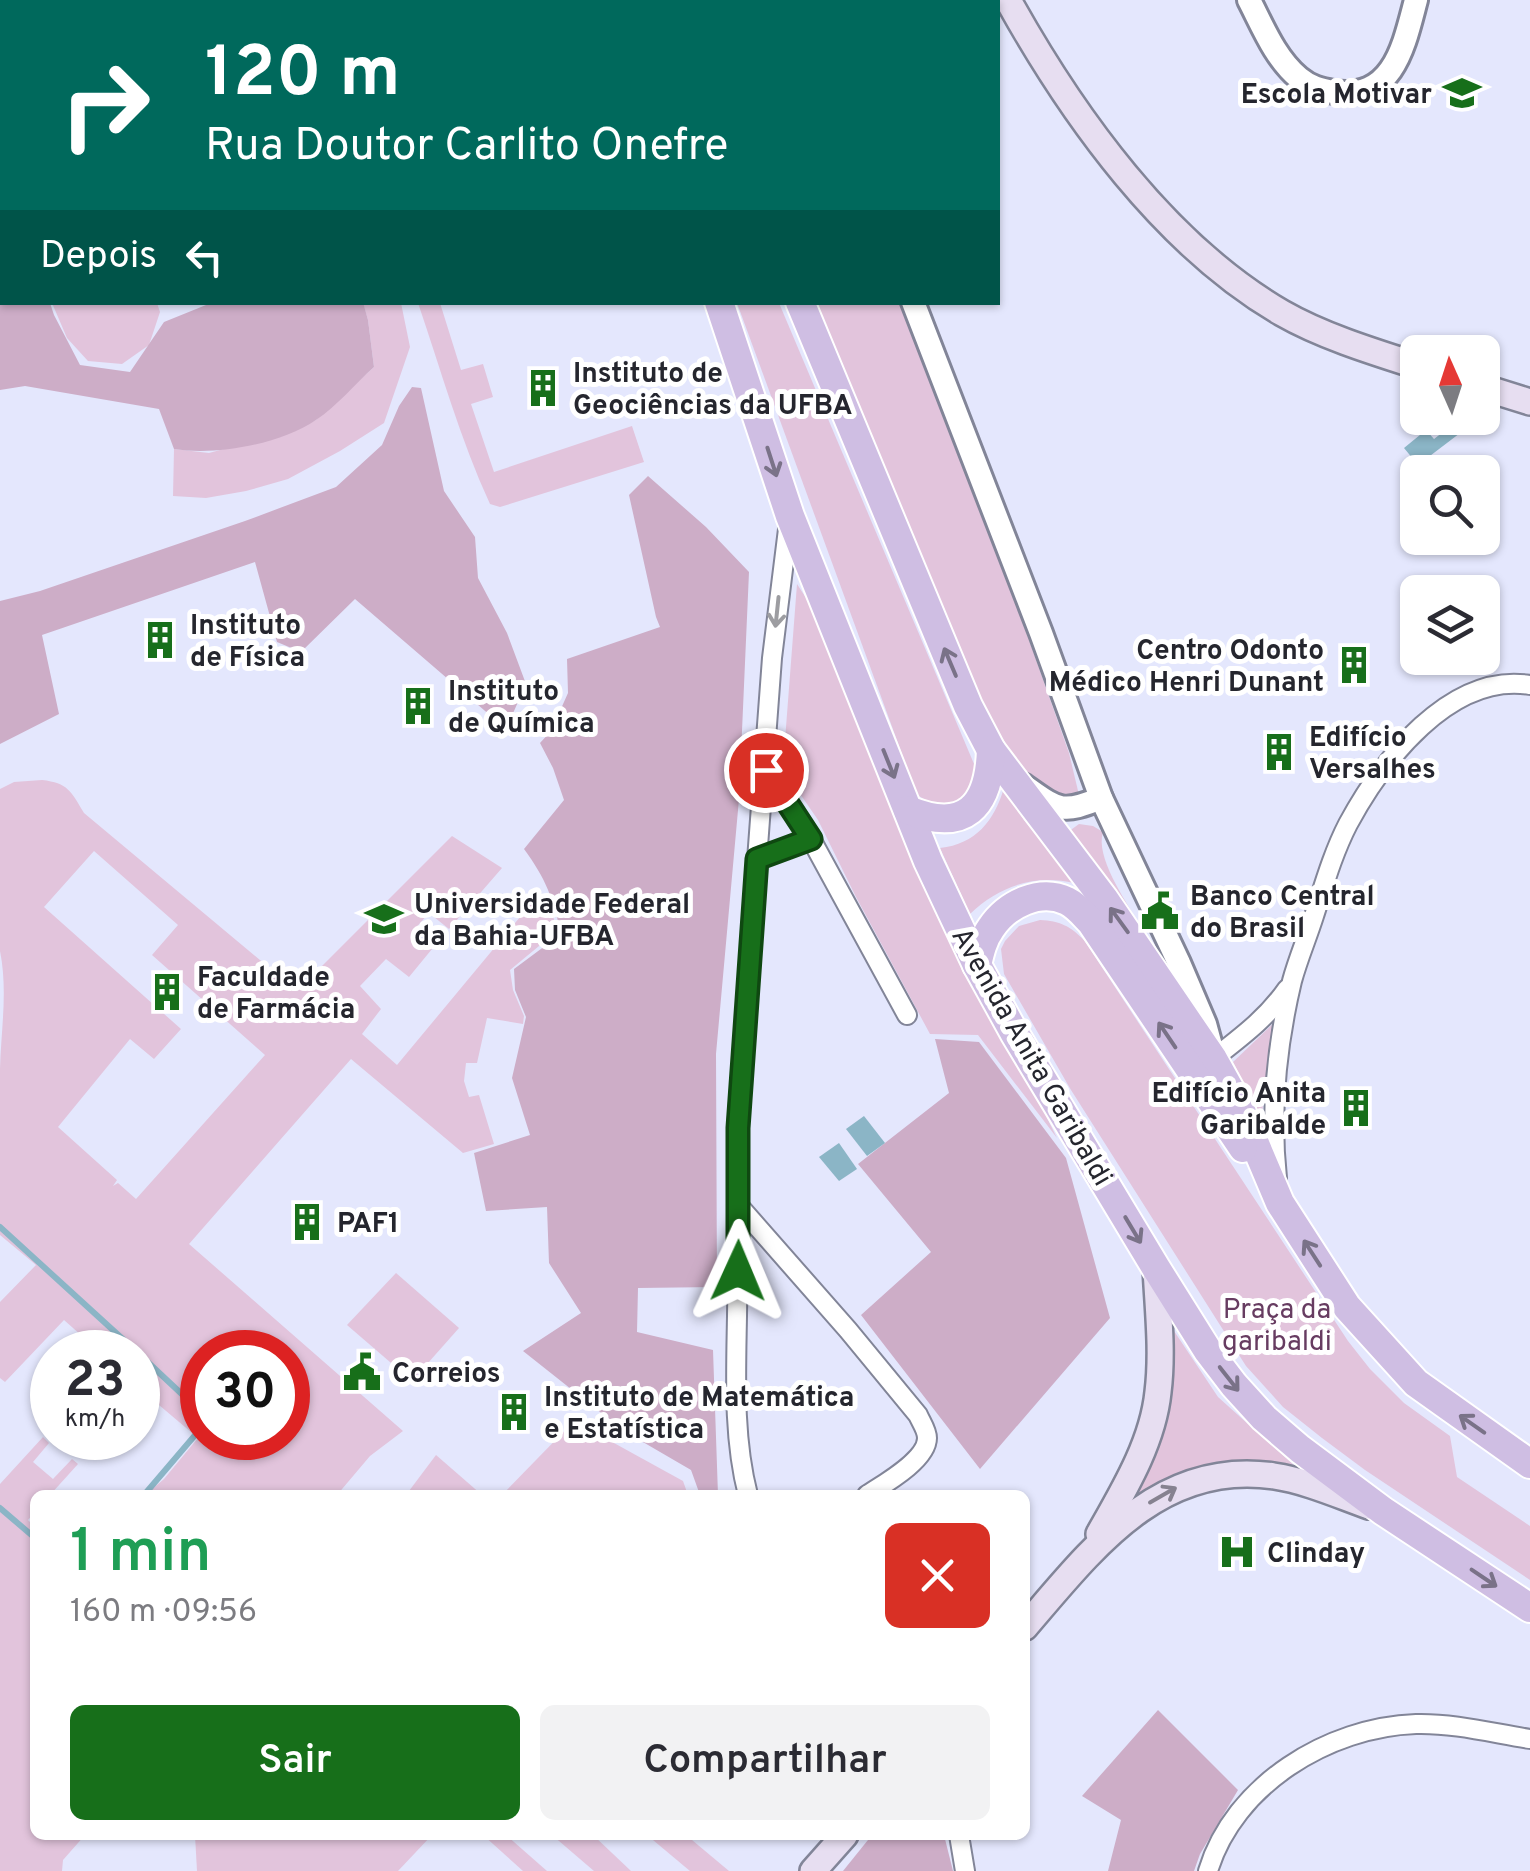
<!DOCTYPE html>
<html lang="pt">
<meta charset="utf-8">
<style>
:root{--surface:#fff;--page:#f2f2f3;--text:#2b2b33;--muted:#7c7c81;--accent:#176f1a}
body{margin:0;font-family:Overpass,sans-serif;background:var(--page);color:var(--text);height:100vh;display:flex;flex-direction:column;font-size:38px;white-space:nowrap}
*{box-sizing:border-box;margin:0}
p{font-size:32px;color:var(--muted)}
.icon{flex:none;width:55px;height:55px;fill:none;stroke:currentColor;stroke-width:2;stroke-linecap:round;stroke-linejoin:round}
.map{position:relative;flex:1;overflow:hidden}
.details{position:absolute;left:30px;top:1490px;width:1000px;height:350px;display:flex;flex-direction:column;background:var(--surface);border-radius:15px;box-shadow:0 2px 8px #0004}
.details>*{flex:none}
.top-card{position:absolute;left:0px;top:0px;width:1000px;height:305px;box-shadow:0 2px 8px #0004;background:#00695c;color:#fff;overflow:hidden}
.needle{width:65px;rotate:357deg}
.controls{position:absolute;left:1400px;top:335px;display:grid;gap:20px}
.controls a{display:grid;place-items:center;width:100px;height:100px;border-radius:15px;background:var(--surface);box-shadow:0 2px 8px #0004;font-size:50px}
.speed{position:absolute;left:30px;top:1330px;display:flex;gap:20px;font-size:50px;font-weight:700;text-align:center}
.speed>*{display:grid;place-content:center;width:130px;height:130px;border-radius:50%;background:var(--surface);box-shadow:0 2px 8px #0004;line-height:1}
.speed small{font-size:25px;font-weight:400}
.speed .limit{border:15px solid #d22;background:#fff;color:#111}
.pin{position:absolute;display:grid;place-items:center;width:85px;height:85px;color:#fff;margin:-42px;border:5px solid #fff;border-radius:50%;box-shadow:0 2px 10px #0007}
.me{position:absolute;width:110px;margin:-55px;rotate:1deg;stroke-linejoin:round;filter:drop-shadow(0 0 8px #0008)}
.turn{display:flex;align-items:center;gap:35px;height:210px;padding:0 40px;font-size:45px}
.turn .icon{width:130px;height:130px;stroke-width:2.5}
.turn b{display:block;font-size:70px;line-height:85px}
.then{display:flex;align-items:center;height:95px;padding:0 40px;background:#0003;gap:20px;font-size:38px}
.round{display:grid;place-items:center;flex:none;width:105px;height:105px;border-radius:15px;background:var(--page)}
.summary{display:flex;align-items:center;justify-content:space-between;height:170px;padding:0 40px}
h1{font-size:60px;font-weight:600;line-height:75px;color:#1e9e55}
.action{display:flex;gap:20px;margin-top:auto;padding:20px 40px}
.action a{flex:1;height:115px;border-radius:15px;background:var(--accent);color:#fff;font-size:40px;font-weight:600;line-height:115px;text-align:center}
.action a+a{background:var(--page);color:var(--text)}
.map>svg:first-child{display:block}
.green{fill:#e2c4dc;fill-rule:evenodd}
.forest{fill:#cdadc7}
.water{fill:#8bb5c6}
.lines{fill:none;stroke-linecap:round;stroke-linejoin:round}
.stream{stroke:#8bb5c6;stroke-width:6}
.minor-casing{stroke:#828598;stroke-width:22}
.tertiary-casing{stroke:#828598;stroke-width:28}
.secondary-casing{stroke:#828598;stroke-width:30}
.primary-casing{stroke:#fff;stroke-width:32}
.minor{stroke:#fff;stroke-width:18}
.tertiary{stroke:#fff;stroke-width:22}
.secondary{stroke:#e7def1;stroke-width:25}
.primary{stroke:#cfbee3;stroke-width:28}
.oneway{stroke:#7a7288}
.oneway2{stroke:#9d9da1}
.oneway3{stroke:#868290}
.route-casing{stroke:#0f4811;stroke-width:25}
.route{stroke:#176f1a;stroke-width:18}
.labels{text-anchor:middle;stroke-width:10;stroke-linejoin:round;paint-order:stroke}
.poi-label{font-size:28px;font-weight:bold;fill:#25262e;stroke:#fff;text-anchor:start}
.street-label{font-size:28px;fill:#25262e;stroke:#fff}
.park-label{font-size:28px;fill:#673c61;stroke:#fff}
</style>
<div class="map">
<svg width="1530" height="1871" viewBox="0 0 1530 1871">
<rect width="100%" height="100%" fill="#e4e7fd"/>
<g class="green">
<path d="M38,0H364L363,2H37Z"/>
<path d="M52,303H157L160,312L149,345L122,364L88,361L67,338Z"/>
<path d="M363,303H401L410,347L384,423L340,451L288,479L246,491L206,498L173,496L174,449L209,453L297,429L316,420L374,367L368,320Z"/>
<path d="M418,303H440L461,370L483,364L493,397L471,404L494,472L632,426L644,462L500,507L490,504C460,439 441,370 418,303Z"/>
<path d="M737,303H779L977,771L972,798L954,811L936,806L917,795Z"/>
<path d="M815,303H905L935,374L1069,753L1079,795L1060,806L1036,795L1001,748Z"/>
<path d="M797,584L808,601L924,870L1057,1138L978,1035L930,1034L856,897L818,820L785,772L784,753Z"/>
<path d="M42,780C68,783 71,791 84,813L297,991L452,836L502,868L449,929L429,913L413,931L432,949L409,977L386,959L360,986L381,1009L362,1034L397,1065L530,905L543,903L552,908L556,932L510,970L513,990L524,1016L523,1024L487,1018L477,1063H466L464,1081L469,1097L479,1095L494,1144L463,1153L351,1059L189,1244L403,1431L370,1456L337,1495H145L164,1479L198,1438L146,1394L138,1402V1352H100L64,1320L5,1382L0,1378V1302L36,1265L0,1235C0,1180 0,1124 0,1069C1,1029 8,991 0,951V789L14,782ZM94,851L178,925L152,955L265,1055L136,1199L118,1183L113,1186L117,1180L58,1127L130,1039L154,1059L181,1029L44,907ZM202,1352H288V1438H202Z"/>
<path d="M1004,788L1024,820L1074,883C1035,874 999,886 970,914L940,848C976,844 994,821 1004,788Z"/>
<path d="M1079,824L1093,826L1103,832C1095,857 1125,899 1137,921L1068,832Z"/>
<path d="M1040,920C1060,921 1070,926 1084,940L1348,1341L1370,1369L1404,1403L1450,1436L1457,1477L1530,1526V1580L1365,1470L1322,1438L1283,1407L1246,1366L1071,1090L1004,974L1001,949L1005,941L1019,926Z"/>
<path d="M1278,1019L1261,1117L1233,1062Z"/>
<path d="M396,1273L459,1328L412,1381L347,1325Z"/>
<path d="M1166,1319L1218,1397L1295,1466L1199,1469L1128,1507L1168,1417Z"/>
<path d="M574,1421L683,1481L688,1495H502Z"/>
<path d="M43,1437L49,1443L33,1462L53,1479L72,1459L78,1464L50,1495H35V1512L28,1520L35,1527V1835H85L63,1860L62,1871H0V1484Z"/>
<path d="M436,1455L482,1495H406Z"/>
<path d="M195,1835H432L398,1871H197Z"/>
<path d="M483,1835H506L547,1871H523Z"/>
<path d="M552,1835H593L631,1871H594Z"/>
<path d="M647,1835H686L729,1871H690Z"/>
</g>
<g class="forest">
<path d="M2,249V302L50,303L54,315L80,365L130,372L164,322L211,303L363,302L368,320L374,367C355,384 337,406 316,420C281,444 216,456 174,449L159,409L25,386L0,390V250Z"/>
<path d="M412,387L421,388L444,491L475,537L478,578L507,633L526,684L506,729L355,599L301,652L277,642L255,562L42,635L59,714L0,744V601L40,591L245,521L336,487L382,445L399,406Z"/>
<path d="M648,476L706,527L749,572L739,799L716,1054L717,1287L638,1288L637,1332L713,1350L718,1495H700L691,1470L624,1431L523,1351L581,1313L549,1263L547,1207L486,1211L474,1153L530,1135L512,1078L526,1017L515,990L514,969L561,934C553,898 546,879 524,849L564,800L553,768L540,743L551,731L568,693L567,659L660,627L656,617L629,495Z"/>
<path d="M935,1039L979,1042L1066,1158L1110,1318L980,1469L861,1315L931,1252L858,1164L949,1093Z"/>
<path d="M1158,1710L1238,1790L1200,1854L1194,1871H1108L1121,1820L1082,1796Z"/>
<path d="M872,1835H944L953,1871H843Z"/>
</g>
<g class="water">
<path d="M1460,419L1468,427L1418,465L1404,448L1426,430L1434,439Z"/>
<path d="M864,1116L885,1143L867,1156L846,1129Z"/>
<path d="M839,1143L857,1169L839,1181L819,1157Z"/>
</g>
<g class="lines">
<g class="stream">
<path d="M0,1227L137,1352"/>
<path d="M138,1353L202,1413"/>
<path d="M144,1495L202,1427"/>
<path d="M0,1508L35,1538"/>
</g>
<g class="minor-casing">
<g id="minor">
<path d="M765,771L811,839L907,1015"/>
<path d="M757,859L811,839"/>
<path d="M1213,1059C1241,1037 1267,1018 1287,989"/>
<path d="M1277,1178C1270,1113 1277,1044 1292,981C1298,959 1307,938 1314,916C1324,885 1333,853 1348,824C1382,761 1450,672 1530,685"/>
<path d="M739,1206L848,1330L918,1415C921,1422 927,1430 927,1438C927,1460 884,1484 867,1495"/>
<path d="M748,1495C733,1438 736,1375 737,1316C738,1254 739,1191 737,1129L772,658L789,521"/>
<path d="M959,1835L965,1871"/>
<path d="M1208,1871C1234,1785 1328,1727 1416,1724C1454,1723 1492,1733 1530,1739"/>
</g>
</g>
<g class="tertiary-casing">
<g id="tertiary">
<path d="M794,0L795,2"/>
<path d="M1249,0C1263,27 1275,58 1299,78C1310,87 1320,90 1334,92C1394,101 1404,45 1416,0"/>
<path d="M913,302L1041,633L1101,798L1179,963L1205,1024L1211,1046"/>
<path d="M1023,785C1057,809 1061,815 1101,798"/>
</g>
</g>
<g class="secondary-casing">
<g id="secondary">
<path d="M1008,0C1073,117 1165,245 1282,313C1322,336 1374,352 1418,366"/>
<path d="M1482,387L1530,402"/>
<path d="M1099,1534C1124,1490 1153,1442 1158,1392C1163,1352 1158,1309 1156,1268"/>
<path d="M1025,1627C1092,1549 1159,1459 1274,1476C1307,1481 1338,1495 1369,1506"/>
<path d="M813,1871L845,1835"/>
</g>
</g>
<g class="primary-casing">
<g id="primary">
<path d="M581,0L583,2"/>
<path d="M610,0L611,2"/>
<path d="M674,0L675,2"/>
<path d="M719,302L790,516L928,861L977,965L1015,1034L1156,1268L1208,1351L1234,1385L1264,1418L1300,1449L1383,1511L1530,1608"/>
<path d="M800,302L968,706L991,750L1104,899L1213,1059L1239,1106L1280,1203L1347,1307L1416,1383L1530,1464"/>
<path d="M908,810C965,833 989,807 991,750"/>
<path d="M977,965C980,952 983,939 991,928C1007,904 1040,888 1067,901C1077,906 1083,914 1091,922L1243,1148"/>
</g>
</g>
<use href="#minor" class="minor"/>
<use href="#tertiary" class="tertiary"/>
<use href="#secondary" class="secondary"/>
<use href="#primary" class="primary"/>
</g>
<defs><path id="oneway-shaft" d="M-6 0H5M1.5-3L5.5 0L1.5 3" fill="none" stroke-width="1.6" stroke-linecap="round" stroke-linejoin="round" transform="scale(2.5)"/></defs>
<g class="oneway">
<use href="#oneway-shaft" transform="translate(772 462) rotate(72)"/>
<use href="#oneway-shaft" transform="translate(950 662) rotate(-113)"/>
<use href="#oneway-shaft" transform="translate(889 764) rotate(68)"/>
<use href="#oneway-shaft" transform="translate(1119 920) rotate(-126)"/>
<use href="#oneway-shaft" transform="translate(1167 1035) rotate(-124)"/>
<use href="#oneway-shaft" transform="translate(1133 1230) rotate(59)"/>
<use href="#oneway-shaft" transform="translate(1312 1253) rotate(-123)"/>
<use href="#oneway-shaft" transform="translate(1229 1379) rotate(52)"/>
<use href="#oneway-shaft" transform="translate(1472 1424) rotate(-145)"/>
<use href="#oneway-shaft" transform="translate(1484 1578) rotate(34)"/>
</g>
<use class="oneway2" href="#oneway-shaft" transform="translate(777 612) rotate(96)"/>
<use class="oneway3" href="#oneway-shaft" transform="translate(1163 1495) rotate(-30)"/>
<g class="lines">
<g class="route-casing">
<path id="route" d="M738,1271V1128L757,859L811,839L766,770"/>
</g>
<use href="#route" class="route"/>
</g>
<defs>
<g id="school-bare" transform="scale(3)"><path d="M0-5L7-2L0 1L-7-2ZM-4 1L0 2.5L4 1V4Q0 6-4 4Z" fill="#176f1a" stroke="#fff" stroke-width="2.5" paint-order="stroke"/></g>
<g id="building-bare" transform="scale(3)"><path d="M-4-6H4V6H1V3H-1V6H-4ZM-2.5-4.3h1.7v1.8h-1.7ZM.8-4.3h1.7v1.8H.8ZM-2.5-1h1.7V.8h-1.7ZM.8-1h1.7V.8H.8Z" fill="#176f1a" stroke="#fff" stroke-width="2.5" paint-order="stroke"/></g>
<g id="civic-bare" transform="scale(3)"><path d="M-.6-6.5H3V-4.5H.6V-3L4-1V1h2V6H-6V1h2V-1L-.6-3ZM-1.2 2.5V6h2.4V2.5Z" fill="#176f1a" stroke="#fff" stroke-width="2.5" paint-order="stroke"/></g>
<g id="university-bare" transform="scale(3)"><path d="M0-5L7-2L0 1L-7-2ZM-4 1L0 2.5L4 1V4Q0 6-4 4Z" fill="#176f1a" stroke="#fff" stroke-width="2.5" paint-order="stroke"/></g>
<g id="hospital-bare" transform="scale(3)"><path d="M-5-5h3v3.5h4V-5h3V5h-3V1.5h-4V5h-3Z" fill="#176f1a" stroke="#fff" stroke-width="2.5" paint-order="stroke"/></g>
</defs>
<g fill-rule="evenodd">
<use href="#school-bare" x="1462" y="93"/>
<use href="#building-bare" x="543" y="388"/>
<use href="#building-bare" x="160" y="640"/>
<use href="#building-bare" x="1354" y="665"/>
<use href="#building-bare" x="418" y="706"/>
<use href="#building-bare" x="1279" y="752"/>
<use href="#civic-bare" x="1160" y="911"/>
<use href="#university-bare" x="384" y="919"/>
<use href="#building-bare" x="167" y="992"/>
<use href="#building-bare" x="1356" y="1108"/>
<use href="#building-bare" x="307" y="1222"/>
<use href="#civic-bare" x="362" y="1372"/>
<use href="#building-bare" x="514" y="1412"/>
<use href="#hospital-bare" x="1237" y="1552"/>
</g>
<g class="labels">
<g class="poi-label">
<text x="1432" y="103" text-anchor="end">Escola Motivar</text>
<text x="573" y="382">Instituto de<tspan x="573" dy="32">Geociências da UFBA</tspan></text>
<text x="190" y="634">Instituto<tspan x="190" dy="32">de Física</tspan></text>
<text x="1324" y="659" text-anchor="end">Centro Odonto<tspan x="1324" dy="32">Médico Henri Dunant</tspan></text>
<text x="448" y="700">Instituto<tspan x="448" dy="32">de Química</tspan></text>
<text x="1309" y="746">Edifício<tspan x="1309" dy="32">Versalhes</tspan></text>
<text x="1190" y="905">Banco Central<tspan x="1190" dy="32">do Brasil</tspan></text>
<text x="414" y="913">Universidade Federal<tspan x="414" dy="32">da Bahia-UFBA</tspan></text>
<text x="197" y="986">Faculdade<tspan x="197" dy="32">de Farmácia</tspan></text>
<text x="1326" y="1102" text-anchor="end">Edifício Anita<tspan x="1326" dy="32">Garibalde</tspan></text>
<text x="337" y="1232">PAF1</text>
<text x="392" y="1382">Correios</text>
<text x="544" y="1406">Instituto de Matemática<tspan x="544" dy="32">e Estatística</tspan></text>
<text x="1267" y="1562">Clinday</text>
</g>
<g class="street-label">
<text transform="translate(1033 1056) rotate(60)" y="10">Avenida Anita Garibaldi</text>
</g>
<g class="park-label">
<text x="1277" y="1318">Praça da<tspan x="1277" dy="32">garibaldi</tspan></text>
</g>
</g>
</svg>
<div class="controls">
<a><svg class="needle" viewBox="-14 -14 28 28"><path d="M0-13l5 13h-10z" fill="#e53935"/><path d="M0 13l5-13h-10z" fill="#7c7c81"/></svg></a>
<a><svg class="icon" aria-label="search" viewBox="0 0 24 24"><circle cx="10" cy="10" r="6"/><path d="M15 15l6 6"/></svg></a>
<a><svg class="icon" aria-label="layers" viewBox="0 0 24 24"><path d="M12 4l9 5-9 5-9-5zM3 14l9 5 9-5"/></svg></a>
</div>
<div class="speed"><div>23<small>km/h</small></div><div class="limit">30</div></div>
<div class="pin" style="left:766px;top:770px;background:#d93025"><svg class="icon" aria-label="arrive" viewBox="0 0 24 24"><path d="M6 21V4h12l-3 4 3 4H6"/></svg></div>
<svg class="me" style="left:738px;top:1271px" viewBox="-20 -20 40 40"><path d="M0-17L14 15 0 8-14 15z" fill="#176f1a" stroke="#fff" stroke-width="4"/></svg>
<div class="top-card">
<div class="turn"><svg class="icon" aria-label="right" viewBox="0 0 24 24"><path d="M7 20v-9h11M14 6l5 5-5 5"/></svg><div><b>120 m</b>Rua Doutor Carlito Onefre</div></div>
<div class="then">Depois<svg class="icon" aria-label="left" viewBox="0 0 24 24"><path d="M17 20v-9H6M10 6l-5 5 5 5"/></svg></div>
</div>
<section class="details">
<div class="summary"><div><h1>1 min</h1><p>160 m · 09:56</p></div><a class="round" style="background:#d93025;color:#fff"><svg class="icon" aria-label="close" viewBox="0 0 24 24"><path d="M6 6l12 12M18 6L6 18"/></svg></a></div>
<div class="action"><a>Sair</a><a>Compartilhar</a></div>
</section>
</div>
